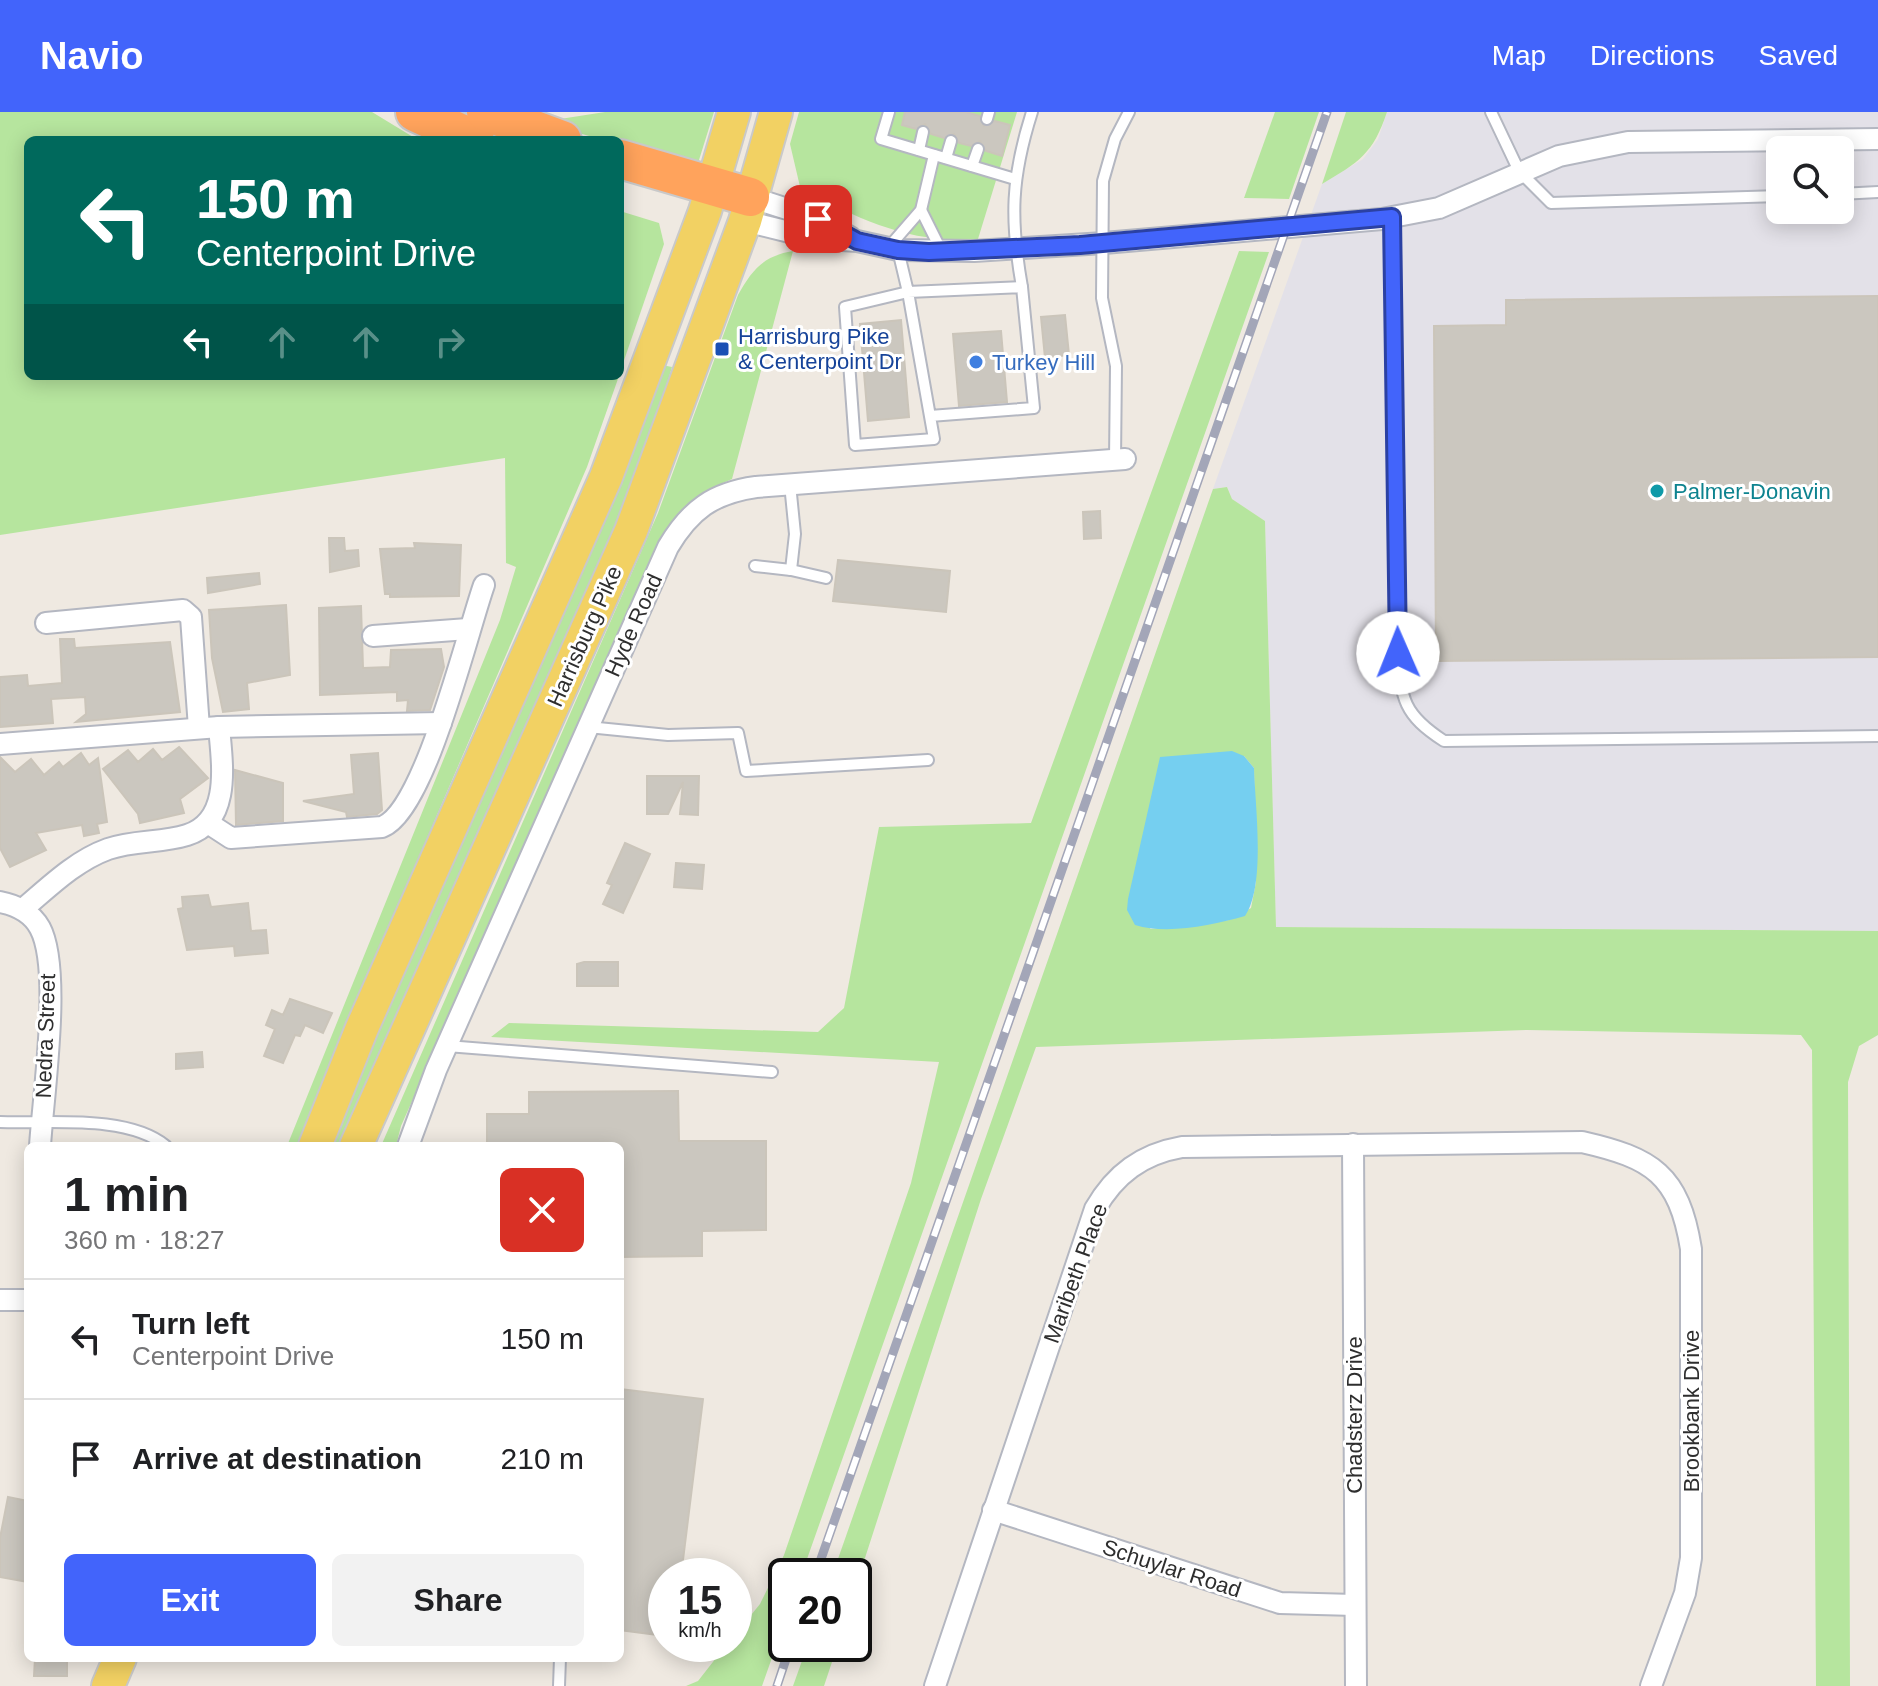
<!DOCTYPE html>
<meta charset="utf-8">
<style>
:root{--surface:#fff;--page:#f2f2f2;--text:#202124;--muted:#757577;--line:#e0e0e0;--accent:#4264fb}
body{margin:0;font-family:Arial,sans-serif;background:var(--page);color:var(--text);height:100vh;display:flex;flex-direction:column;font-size:30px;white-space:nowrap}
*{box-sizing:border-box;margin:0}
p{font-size:26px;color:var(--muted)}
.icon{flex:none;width:44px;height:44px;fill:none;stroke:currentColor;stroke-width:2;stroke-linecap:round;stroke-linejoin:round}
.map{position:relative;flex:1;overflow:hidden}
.details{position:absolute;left:24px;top:1030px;width:600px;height:520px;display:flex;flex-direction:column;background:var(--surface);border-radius:12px;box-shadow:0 4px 20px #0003}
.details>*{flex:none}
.guide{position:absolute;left:24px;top:24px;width:600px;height:244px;border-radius:12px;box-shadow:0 4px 20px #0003;background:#00695c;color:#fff;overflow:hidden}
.tools{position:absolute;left:1766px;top:24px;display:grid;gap:16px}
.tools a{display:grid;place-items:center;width:88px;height:88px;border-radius:12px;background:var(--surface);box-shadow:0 4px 20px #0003;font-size:40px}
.speed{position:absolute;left:648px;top:1446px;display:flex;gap:16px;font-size:40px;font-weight:700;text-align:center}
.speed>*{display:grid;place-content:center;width:104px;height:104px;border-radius:50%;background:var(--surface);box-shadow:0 4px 20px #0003;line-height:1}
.speed small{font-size:20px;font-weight:400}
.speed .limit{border:4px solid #111;border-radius:12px;background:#fff;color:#111}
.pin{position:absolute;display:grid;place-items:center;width:68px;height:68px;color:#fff;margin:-34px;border-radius:16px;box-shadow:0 4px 12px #0006}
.me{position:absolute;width:88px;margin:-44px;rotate:359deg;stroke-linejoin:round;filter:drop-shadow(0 0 6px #0008)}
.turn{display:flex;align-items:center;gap:28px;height:168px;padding:0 40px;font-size:36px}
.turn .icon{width:104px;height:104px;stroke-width:2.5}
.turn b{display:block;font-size:56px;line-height:68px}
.lanes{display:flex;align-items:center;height:76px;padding:0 40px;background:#0003;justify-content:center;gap:40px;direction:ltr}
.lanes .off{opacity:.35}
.round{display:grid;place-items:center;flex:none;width:84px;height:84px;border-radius:12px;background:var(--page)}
.headline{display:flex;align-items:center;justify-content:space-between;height:136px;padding:0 40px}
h1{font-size:48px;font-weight:800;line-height:60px}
.button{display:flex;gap:16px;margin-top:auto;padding:16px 40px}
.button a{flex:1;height:92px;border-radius:12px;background:var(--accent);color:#fff;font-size:32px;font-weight:800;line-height:92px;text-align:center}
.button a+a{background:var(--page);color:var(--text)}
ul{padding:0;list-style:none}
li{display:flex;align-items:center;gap:24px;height:120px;padding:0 40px;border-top:2px solid var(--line)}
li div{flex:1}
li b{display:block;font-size:30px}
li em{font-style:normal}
header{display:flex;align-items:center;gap:48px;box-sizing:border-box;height:112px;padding:0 40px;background:var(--accent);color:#fff}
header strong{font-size:38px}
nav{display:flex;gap:44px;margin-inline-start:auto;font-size:28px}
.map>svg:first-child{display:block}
.industrial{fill:#e3e1e8;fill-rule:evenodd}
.green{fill:#b6e59e;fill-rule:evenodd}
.water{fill:#75cff0}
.building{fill:#cbc7bf;stroke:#cbc5ba;stroke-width:2}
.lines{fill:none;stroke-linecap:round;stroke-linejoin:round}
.service-casing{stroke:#b4b7c1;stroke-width:14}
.minor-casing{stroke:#b4b7c1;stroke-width:24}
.primary-casing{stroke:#c9c9c9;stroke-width:36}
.motorway-casing{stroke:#c9c9c9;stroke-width:42}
.service{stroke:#fff;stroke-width:10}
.minor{stroke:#fff;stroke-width:20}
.primary{stroke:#f2d163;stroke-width:32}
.motorway{stroke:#ffa35c;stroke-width:38}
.rail-casing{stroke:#a3a6b8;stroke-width:9}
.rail{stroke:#fff;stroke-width:6;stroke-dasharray:18;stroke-linecap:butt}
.route-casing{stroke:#2b41a3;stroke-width:20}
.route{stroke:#4264fb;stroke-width:14}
.transit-dot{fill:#1a4fb4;stroke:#fff;stroke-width:3}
.shop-dot{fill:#3f7fe0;stroke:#fff;stroke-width:3}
.culture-dot{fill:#0f9aa8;stroke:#fff;stroke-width:3}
.labels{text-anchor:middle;stroke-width:6;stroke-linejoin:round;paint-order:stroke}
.transit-label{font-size:22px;fill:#164399;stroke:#fff;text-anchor:start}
.shop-label{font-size:22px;fill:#366cbe;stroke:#fff;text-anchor:start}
.culture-label{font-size:22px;fill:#0d838f;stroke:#fff;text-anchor:start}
.street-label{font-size:22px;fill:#2e2e2e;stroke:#fff}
</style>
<header>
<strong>Navio</strong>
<nav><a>Map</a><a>Directions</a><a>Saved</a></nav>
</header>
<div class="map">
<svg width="1878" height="1574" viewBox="0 0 1878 1574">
<rect width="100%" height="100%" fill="#efe9e1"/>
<path class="industrial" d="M1387,0H1878V819L1276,815L1265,409L1232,387L1227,375L1213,377L1322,72L1363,47L1378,27ZM1780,38H1840V98H1780Z"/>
<g class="green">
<path d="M0,0H372L418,28H28V264H619L587,355L434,710L304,1034H287L500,508L516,455L506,451L505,346L0,423Z"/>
<path d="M605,0H714L699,48L691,54L620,33V28H603L558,15L560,7Z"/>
<path d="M799,0H1017L978,127C906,132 864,107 801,79L790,32Z"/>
<path d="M1275,0H1319L1289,87L1244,86Z"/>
<path d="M1346,0H1387C1373,42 1359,50 1322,72Z"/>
<path d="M620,99L659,111L664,132L620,260Z"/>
<path d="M793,139L732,367C703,379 683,392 666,419L401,1014L396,1034H381L658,401L738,183C752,158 763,144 793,139Z"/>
<path d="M1239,139L1269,140L801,1464H786V1506L762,1574H686L698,1569L727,1532H734V1524L760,1492L784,1443L911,1071L939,950L491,925L509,911L818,920L844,896L879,715L1031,711Z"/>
<path d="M662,253L672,255L636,377L345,1034H329L378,907Z"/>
<path d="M1227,375L1232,387L1265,409L1276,815L1878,819V923L1859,934L1848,970L1850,1574H1816L1812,938L1801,923L1527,918L1036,935L981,1087L854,1480V1464H832L1213,377ZM1244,644L1254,656L1256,770L1251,796L1229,808L1150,817Z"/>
<path d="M808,1532H838L824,1574H793Z"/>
</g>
<path class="water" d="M1232,639L1244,644L1254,656C1255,693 1266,774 1245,804C1212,813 1168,823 1135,813L1127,798L1128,787L1160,645Z"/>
<g class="building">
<path d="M905,0H966L980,4L984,14L995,9L1010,13L1002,44L986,39L980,29L971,34L959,31L954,22L944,26L931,22L925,12L916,17L902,13Z"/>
<path d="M1878,184V545L1436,549L1434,214L1506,213V188Z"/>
<path d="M1065,203L1069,243L1045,246L1041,205Z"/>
<path d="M901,208L909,305L868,309L860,212Z"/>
<path d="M1001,219L1007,290L959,294L953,222Z"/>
<path d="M1100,399L1101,426L1084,427L1083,400Z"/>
<path d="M329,426H344L345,439L358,438L359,454L330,460Z"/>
<path d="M414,431L461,433L459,484L390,485V482H385L380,437L415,436Z"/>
<path d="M838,448L950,459L946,500L833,489Z"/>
<path d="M259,461L260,472L208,481L207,466Z"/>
<path d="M286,493L290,563L247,571L249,597L223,600L212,546L209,498Z"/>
<path d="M361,494L363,556L390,555L391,538L441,537L444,555L430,598L407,599L408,588L397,589V580L320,583L319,496Z"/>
<path d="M60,527H74L75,536L170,530L180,600L76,610L86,602L85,585L51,587L53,611L0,615V565L27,563L28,574L62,571Z"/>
<path d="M179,635L208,666L180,687L184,701L140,711L138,702L103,657L128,638L138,650L153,637L162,648Z"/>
<path d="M81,641L89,653L98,646L107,710L97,712L99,721L84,724L82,713L36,721L46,738L10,755L0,736V645L15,660L31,647L44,663L59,650L63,655Z"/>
<path d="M378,641L382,698L377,702L347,705L346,700L303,689L354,682L351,643Z"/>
<path d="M235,658L283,671V709L236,713Z"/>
<path d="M647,664H699L698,703L680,702L683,670L668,702H647Z"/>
<path d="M625,731L650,742L623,801L603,792L612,773L607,771Z"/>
<path d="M676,751L704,753L702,777L674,775Z"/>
<path d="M208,783L211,795L248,791L251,819L266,818L268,841L235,844L234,834L187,838L178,797L183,796L182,785Z"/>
<path d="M584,850H618V874H577V852Z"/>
<path d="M290,887L332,901L323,921L305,913L300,924L295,923L283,951L264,944L275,917L266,913L272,898L283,903Z"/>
<path d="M202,940L203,955L176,957V942Z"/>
<path d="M678,979L679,1029H766V1118L702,1119V1144L620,1145V1034H487V1002H529V980Z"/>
<path d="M620,1277L703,1287L681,1464H666V1524L620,1518Z"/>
<path d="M8,1385L28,1389V1470L0,1465V1426Z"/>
<path d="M35,1546H67V1564H34Z"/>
</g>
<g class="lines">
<g class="service-casing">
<g id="service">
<path d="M889,0L881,27L1015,67"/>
<path d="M1491,0L1519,59L1551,91L1780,84"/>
<path d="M987,7L989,0"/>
<path d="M919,38L923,20"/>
<path d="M946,46L951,29"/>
<path d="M972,54L978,37"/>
<path d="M1840,82L1878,80"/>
<path d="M921,98L941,138"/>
<path d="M1392,105L1398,541C1401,588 1404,603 1444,629L1878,624"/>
<path d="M888,136L921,98L934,43"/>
<path d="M898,138L908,180L845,195L855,333L934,327L908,180L1022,175L1034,296L930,304"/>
<path d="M1022,175C1010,107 1011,66 1032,0"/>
<path d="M1115,348L1116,254L1102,186L1103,69L1115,27L1129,0"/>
<path d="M790,372L795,422L791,458L826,466"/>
<path d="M755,454L791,458"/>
<path d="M588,615L668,623L738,621L746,659L928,648"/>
<path d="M447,934L772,960"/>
<path d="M0,1010C48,1012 127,1002 166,1034"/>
<path d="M559,1574L560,1546"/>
</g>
</g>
<g class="minor-casing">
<g id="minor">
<path d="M750,85L818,107L850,125"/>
<path d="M745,109L814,126L857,129L898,138L974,139L1104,131L1382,107L1439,96L1559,44L1628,30L1878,27"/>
<path d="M46,511L183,498L191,505L199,616"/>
<path d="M373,524L468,517"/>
<path d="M0,632L219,615L441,611"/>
<path d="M208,711L231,726L382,715C425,699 467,521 484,473"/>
<path d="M0,790C16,793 32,801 40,816C62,857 43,985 40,1034"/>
<path d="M23,797C49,775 75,749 108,737C134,728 162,731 187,723C232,709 222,651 219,615"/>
<path d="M1353,1032L1356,1574"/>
<path d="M408,1034L436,958L668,435C690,398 713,381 756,375L1125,347"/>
<path d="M0,1188H28"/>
<path d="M993,1398L1280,1491L1355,1493"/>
<path d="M935,1574L1095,1097C1115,1062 1142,1042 1182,1035L1582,1030C1652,1046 1679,1062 1691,1137V1446L1685,1481L1651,1574"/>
</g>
</g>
<g class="primary-casing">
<g id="primary">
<path d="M315,1034L362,916L606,365L705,99L734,0"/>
<path d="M356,1034L631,419L745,109L776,0"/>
<path d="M108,1574L120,1546"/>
</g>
</g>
<g class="motorway-casing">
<g id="motorway">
<path d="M415,0L475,28"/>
<path d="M486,0L562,28"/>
<path d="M620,47L750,85"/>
</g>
</g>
<use href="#service" class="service"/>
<use href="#minor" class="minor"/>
<use href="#primary" class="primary"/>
<use href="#motorway" class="motorway"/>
<g class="rail-casing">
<g id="rail">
<path d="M815,1464L1327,0"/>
<path d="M777,1574L791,1532"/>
</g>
</g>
<use href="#rail" class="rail"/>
</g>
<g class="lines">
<g class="route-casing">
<path id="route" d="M818,107L857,129L898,138L929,140L1080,133L1392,105L1398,541"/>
</g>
<use href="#route" class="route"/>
</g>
<rect class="transit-dot" x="714" y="229" width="16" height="16" rx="4"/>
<circle class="shop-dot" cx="976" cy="250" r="8"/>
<circle class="culture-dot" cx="1657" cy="379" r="8"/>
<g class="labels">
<g class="transit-label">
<text x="738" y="232">Harrisburg Pike<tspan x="738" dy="25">&amp; Centerpoint Dr</tspan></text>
</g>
<g class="shop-label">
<text x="992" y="258">Turkey Hill</text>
</g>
<g class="culture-label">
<text x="1673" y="387">Palmer-Donavin</text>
</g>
<g class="street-label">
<text transform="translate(633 513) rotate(-66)" y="8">Hyde Road</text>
<text transform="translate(584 524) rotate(-66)" y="8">Harrisburg Pike</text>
<text transform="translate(45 924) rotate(-88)" y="8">Nedra Street</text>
<text transform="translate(1075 1161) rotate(-70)" y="8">Maribeth Place</text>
<text transform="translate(1691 1299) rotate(-90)" y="8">Brookbank Drive</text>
<text transform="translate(1354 1303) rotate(-90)" y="8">Chadsterz Drive</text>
<text transform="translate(1172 1456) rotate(18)" y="8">Schuylar Road</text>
</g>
</g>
</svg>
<div class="tools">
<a><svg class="icon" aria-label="search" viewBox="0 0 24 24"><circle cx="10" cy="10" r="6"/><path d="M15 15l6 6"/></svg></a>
</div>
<div class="speed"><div>15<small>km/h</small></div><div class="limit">20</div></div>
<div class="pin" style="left:818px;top:107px;background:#d93025"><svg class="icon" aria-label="arrive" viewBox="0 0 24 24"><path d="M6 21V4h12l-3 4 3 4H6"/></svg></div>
<svg class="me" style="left:1398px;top:541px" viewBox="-20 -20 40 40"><circle r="19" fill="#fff"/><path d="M0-13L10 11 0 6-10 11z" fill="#4264fb"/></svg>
<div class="guide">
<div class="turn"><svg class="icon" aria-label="left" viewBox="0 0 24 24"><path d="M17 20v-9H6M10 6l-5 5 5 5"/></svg><div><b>150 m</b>Centerpoint Drive</div></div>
<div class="lanes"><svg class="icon" aria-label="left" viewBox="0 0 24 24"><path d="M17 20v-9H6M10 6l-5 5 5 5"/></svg><svg class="icon off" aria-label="ahead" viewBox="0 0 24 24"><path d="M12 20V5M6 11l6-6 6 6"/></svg><svg class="icon off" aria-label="ahead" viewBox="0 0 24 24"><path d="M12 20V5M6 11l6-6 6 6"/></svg><svg class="icon off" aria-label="right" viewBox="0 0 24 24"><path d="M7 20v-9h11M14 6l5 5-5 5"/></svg></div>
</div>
<section class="details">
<div class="headline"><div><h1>1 min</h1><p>360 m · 18:27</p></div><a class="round" style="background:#d93025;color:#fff"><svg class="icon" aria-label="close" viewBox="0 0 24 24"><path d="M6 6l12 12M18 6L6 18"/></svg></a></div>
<ul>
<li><svg class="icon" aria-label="left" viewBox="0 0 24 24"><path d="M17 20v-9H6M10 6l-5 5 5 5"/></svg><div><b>Turn left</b><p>Centerpoint Drive</p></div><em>150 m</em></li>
<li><svg class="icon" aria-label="arrive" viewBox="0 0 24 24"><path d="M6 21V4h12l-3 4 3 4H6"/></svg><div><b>Arrive at destination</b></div><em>210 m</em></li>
</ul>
<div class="button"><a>Exit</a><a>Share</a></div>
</section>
</div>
